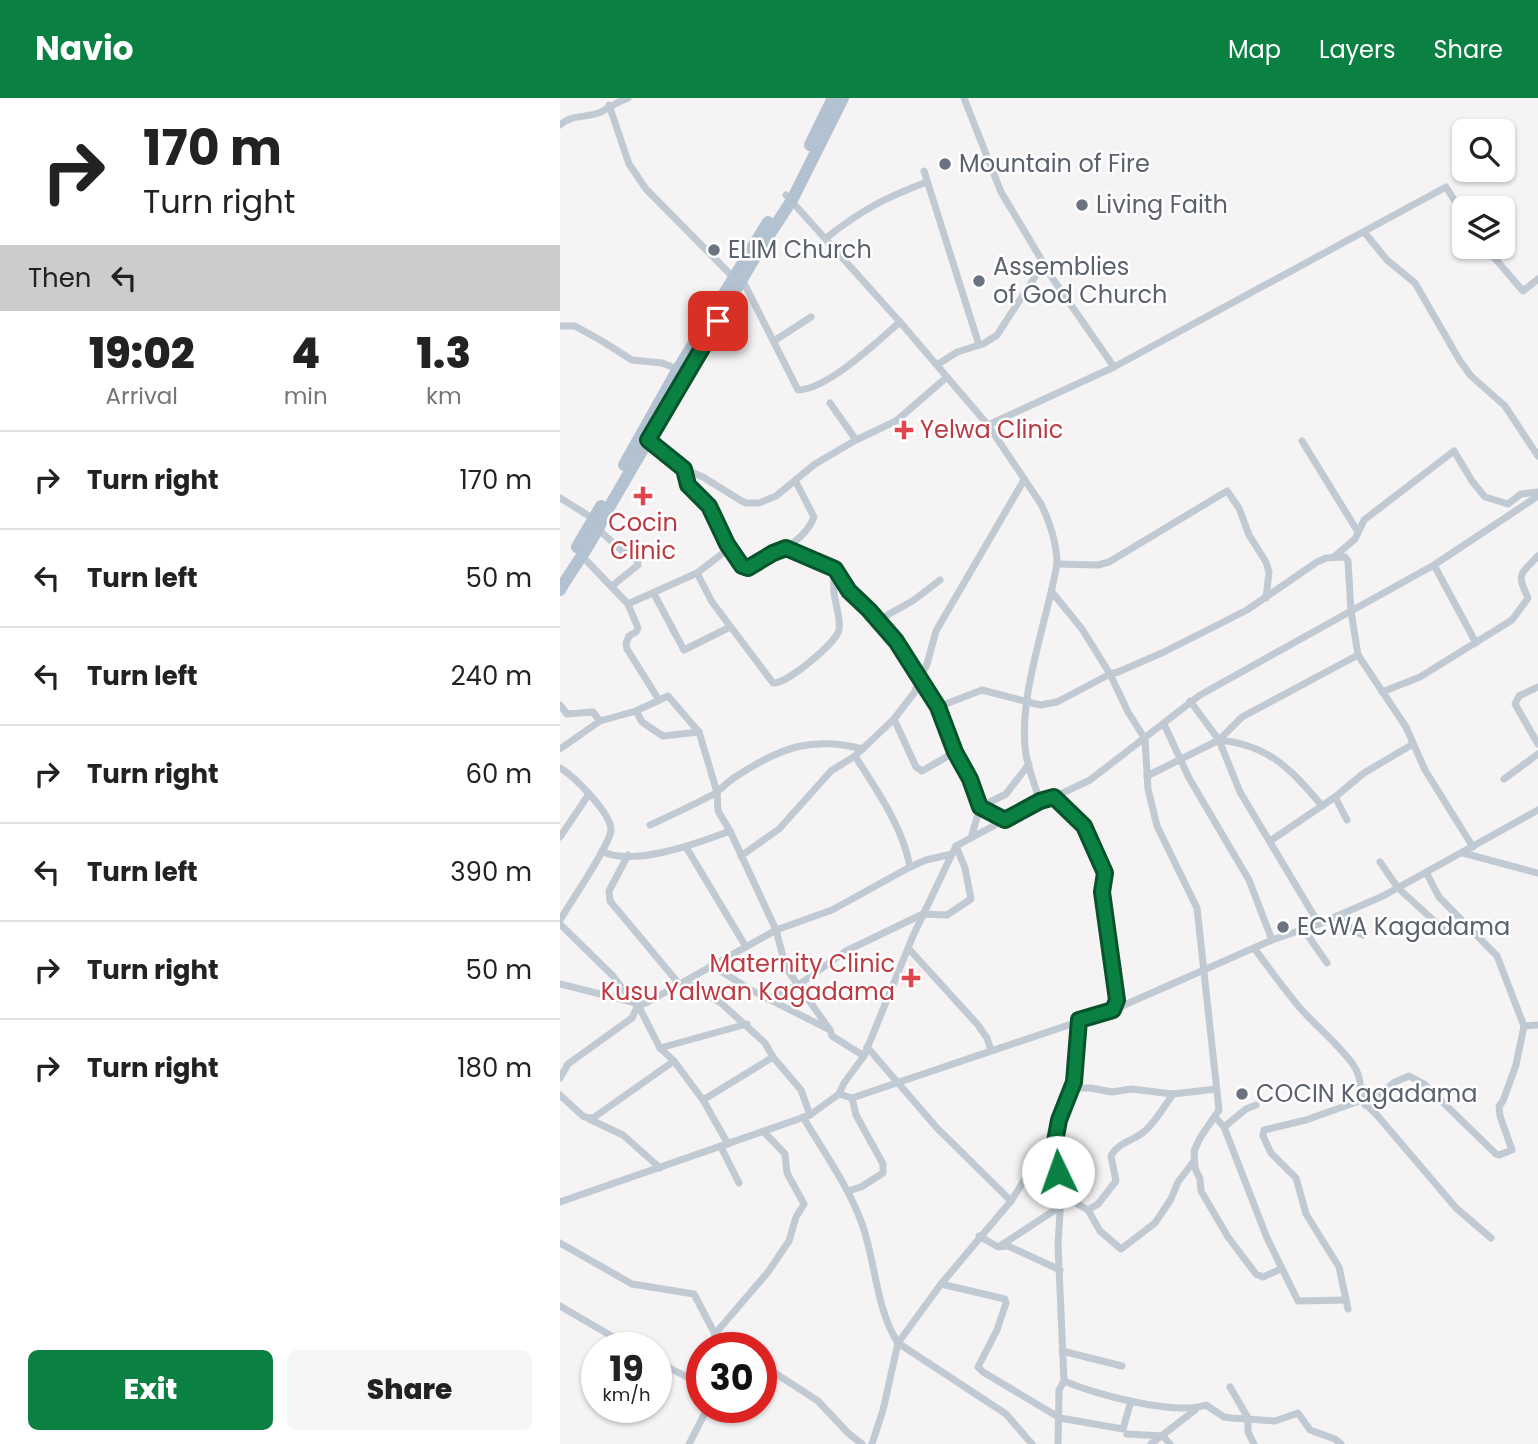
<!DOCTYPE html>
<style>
:root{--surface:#fff;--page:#f6f6f6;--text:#222;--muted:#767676;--line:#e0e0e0;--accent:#0b8043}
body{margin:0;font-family:Poppins,sans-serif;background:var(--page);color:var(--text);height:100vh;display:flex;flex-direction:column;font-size:26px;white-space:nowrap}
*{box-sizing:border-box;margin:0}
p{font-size:23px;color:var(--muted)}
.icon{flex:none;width:38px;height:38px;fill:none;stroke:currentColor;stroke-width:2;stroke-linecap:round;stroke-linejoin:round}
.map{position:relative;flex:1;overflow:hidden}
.drawer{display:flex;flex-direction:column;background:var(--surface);width:560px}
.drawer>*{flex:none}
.guide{background:#fff;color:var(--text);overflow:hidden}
.buttons{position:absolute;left:892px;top:21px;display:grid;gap:14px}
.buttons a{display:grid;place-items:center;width:63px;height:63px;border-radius:10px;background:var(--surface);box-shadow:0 2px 5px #0004;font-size:35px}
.speed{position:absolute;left:21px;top:1234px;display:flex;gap:14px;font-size:35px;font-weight:700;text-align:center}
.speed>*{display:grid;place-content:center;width:91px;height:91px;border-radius:50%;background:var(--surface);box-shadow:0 2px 5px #0004;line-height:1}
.speed small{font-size:18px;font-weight:400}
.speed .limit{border:10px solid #d22;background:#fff;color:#111}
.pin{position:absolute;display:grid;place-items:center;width:60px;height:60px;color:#fff;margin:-30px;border-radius:14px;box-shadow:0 4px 10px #0006}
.me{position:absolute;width:77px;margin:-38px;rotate:357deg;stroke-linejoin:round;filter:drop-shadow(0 0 5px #0008)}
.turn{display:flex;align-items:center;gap:24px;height:147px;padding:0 28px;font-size:32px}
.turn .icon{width:91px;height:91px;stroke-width:2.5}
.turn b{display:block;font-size:49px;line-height:60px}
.then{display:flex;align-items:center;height:66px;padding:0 28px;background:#0003;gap:14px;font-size:26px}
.eta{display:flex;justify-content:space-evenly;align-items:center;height:119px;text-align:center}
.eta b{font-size:42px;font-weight:800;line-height:49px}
.primary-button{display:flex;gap:14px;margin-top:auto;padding:14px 28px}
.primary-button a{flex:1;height:80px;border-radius:10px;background:var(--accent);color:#fff;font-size:28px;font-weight:800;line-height:80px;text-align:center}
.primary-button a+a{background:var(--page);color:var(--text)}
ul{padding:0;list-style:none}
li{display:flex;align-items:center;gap:21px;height:98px;padding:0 28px;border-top:2px solid var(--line)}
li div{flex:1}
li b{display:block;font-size:26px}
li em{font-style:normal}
header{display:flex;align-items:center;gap:42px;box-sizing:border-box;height:98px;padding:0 35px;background:var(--accent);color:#fff}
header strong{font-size:33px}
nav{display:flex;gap:38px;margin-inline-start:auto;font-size:24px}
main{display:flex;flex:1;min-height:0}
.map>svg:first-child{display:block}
.medical{fill:#fce8e6}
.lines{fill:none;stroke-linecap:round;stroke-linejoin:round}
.street{stroke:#c1cad2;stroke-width:7}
.primary{stroke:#b3c2d1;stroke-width:12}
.route-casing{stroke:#07532c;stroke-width:18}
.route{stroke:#0b8043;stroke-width:12}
.worship-dot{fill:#6b7280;stroke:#fff;stroke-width:2.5}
.health-dot{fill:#e0444e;stroke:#fff;stroke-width:2.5}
.labels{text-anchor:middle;stroke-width:5;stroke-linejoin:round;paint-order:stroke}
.worship-label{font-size:24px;fill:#5b616d;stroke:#fff;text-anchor:start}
.health-label{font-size:24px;fill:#be3a42;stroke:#fff;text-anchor:start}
</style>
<header>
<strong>Navio</strong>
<nav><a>Map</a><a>Layers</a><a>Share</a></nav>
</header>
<main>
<section class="drawer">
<div class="guide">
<div class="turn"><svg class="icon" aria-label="right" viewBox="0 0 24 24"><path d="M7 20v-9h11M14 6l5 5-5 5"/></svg><div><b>170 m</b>Turn right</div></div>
<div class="then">Then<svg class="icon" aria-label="left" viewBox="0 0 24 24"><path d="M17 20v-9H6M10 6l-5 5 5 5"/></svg></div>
</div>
<div class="eta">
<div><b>19:02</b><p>Arrival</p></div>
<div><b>4</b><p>min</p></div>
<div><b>1.3</b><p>km</p></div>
</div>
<ul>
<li><svg class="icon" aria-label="right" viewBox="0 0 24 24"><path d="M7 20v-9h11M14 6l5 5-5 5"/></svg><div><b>Turn right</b></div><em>170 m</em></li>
<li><svg class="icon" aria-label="left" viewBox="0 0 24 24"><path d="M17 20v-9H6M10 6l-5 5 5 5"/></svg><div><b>Turn left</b></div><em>50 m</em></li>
<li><svg class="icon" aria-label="left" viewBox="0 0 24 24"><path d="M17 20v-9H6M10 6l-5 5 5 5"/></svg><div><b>Turn left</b></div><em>240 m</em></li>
<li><svg class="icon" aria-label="right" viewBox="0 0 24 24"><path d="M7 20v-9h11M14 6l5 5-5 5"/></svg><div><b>Turn right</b></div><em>60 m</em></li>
<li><svg class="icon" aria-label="left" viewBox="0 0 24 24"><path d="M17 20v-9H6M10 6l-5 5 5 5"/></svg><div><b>Turn left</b></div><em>390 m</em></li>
<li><svg class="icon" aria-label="right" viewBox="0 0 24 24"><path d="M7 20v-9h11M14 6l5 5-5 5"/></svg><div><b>Turn right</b></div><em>50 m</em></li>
<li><svg class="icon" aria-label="right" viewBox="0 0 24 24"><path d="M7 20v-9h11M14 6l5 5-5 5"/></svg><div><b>Turn right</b></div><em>180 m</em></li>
</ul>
<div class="primary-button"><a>Exit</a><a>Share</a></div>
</section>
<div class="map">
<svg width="978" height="1346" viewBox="0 0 978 1346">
<rect width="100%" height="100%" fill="#f5f3f3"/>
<path class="medical" d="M351,863L366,877L351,894L337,884Z"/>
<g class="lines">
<g class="street">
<path d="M404,0L441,94L493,181L554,269"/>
<path d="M49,7L69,66L86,91L173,179"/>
<path d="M0,27C13,15 29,21 43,13C51,8 58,4 68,0"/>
<path d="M364,73L419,247"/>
<path d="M226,97L340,224L428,327L481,406C490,425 497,445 497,466C487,523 457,601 466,657C469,672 475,688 480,703"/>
<path d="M804,134L827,162L855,185L900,263L911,278L945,308L978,358"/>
<path d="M266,140C302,112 324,100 367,84"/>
<path d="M925,149L963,193L978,181"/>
<path d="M183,183L238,292C267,292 318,243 340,224"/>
<path d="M0,228H15L42,243L72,262L102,265L118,271"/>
<path d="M214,243L251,219"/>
<path d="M377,267L397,254L423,246L437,237L484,165"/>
<path d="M270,305L296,342"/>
<path d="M428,327L554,269L886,89L905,119"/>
<path d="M742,343L798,434"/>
<path d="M124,371L143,379L180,402L186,405H199L216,398L255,366L296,342L336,323L387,279"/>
<path d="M0,400L34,421"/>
<path d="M39,432L61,452L78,463V467L52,488"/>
<path d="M171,449L182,469L188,470C211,457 244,446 254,419L236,384"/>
<path d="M226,450L275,471L289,493L336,543L361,579L378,609L395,654L410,681L420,709L411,740"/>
<path d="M21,457L68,506L78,530L76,534L69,538L66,545L67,551L99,602"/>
<path d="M774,459L795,441L804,422L894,353L912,383L925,399L948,406L961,396L978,394"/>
<path d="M497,466L538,467L549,464L667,393L679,410L689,437L706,464L709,474L706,500"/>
<path d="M874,467L916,545"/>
<path d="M137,475L152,504L213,585C227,586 276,545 279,532C281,520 275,506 274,494C273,487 274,479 275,472"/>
<path d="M492,494L522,531L550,576L568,614L585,641L588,691L597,728L637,810L659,1012L640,1040L634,1053L635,1070L640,1081L641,1093L668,1139L696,1176L703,1179L721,1171"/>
<path d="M94,496L124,552L170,529"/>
<path d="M68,506L137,475L171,449L167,446L149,408L128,387L124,371L88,342"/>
<path d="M317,523L354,502L380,482"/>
<path d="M978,589L959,598L955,606L978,646"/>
<path d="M822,594L860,579L952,522L968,500C956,475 960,477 978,458"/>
<path d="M630,603L659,642L680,694L759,826"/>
<path d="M0,607L7,616L33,614L40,623"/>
<path d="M378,609L422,592L480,607L497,604L550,576L558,574L604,554L687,512L757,464L766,460L785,459L788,463L791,513L798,557L846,629L865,672L913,749"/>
<path d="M76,613L82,624L103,638L139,634"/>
<path d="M334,621L356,669L362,673L395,654"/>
<path d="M604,626L629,680L689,782L712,842"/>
<path d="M659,642C709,647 731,671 762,708"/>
<path d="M0,651L40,623L76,613L108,598L139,634L157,694L158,713L170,733L216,832L226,870L270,932"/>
<path d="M295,658C317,693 343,729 350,769"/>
<path d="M0,670C14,678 51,715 51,732C50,747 10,805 0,822"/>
<path d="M587,678L659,642L682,619L798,557"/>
<path d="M944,681L978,656"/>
<path d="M494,699L524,728L545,775L542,794L546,834L557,897L553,912"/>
<path d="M775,699L787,722"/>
<path d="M420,709L446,696L469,666"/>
<path d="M420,709L445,722"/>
<path d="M90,727C112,717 133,707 154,696C163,690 170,681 180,676C222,649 253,638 303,651"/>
<path d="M0,739L29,696"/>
<path d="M710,743L775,699L804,675L853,646"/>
<path d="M126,749L186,849"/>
<path d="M42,753C72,770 141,744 170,733"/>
<path d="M903,755L978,775"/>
<path d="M68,757L49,793L50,803L120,887"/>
<path d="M181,758L219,731L271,673L295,658L334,621L354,595L367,566L376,533L464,382"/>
<path d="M820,764L838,790L882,830"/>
<path d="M866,774L879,799L937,858L964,928L978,927"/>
<path d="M777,818L793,832L803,837"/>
<path d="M0,826L52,877L73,904L78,907L86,905L216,832L272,812L350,769L366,762L392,756L396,748L411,740L480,703L494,699L530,682L640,597L874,467L978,398"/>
<path d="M744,832L767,865"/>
<path d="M694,850C709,870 724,891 740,910C757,929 776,944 792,965C808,987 791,995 816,1016L896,1110L931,1140"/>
<path d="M349,851L418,927L427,940L431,952"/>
<path d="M151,867L191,892L270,932L272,938L304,958"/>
<path d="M125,884L161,905L205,945L213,959L241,992L250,1017"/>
<path d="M0,886L72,904"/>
<path d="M209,900L237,888L286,853L363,816L387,817L411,801L405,770L396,748"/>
<path d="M78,907L100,950L114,963L143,1002L168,1046"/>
<path d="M519,922L514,984L499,1022L494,1049L501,1099L498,1147L504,1283C535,1296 614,1318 646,1307L664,1319L671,1320L715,1323L738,1315L750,1332L775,1341L781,1346"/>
<path d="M307,949L377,1030L451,1103"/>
<path d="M100,950L187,926"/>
<path d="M0,980L8,966L72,920L78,907"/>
<path d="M512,990H531L552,994L571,991L613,996L656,991"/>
<path d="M279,996L284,985L304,958L353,838L392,756"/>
<path d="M0,997L24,1019L33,1020L114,963"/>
<path d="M143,1002L213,959"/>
<path d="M805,1007L835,984L849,978L864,986L936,1056L939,1057L952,1052L940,1018L939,1008L943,1003L956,967L964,928"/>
<path d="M243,1019C263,1053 287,1086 301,1123C316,1163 315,1209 338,1245L323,1312L312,1346"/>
<path d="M655,1019L664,1029L707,1140L738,1203L786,1202"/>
<path d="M29,1021L63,1037L100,1070"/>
<path d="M664,1029L686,1011L696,1007"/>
<path d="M161,1049L179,1085"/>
<path d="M288,1093L301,1089L323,1075V1066L296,1017L292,1000"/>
<path d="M500,1096L528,1112L540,1133L561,1151L595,1125L611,1101L618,1084L634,1063"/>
<path d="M0,1104L250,1017L279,996L292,1000L553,912L712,842L759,826L823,798L978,712"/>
<path d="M528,1112L538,1106L556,1083L551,1058C559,1043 575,1043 586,1032C597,1022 605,1007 613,996"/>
<path d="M419,1138L438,1149L448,1148L500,1172"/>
<path d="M0,1145L72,1186L134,1196L155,1236L175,1250"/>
<path d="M440,1148L498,1110"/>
<path d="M381,1186L445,1201L446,1205L437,1232L418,1269L423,1274L500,1320L563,1331L571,1303"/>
<path d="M0,1208L72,1250"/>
<path d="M788,1211L779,1169L746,1116L736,1080L711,1055L703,1038L704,1032L746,1022L802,1002"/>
<path d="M152,1250L155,1236L208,1174L229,1143L236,1119L244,1106L227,1075L225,1056L204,1034"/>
<path d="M502,1253L562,1268"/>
<path d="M96,1263L127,1279L134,1280L142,1266"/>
<path d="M201,1266L258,1303L288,1335L302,1346"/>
<path d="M670,1289L688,1320V1334L694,1346"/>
<path d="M567,1336L603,1338L610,1346"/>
<path d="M129,1346L148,1309"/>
<path d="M472,1346L446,1316L338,1245L381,1186L451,1103L470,1073L494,1049"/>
<path d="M498,1346L499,1292L504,1283"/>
<path d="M591,1346L635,1312"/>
</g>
<g class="primary">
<path d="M250,47L273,0"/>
<path d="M64,367L118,271L208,124"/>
<path d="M17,449L41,408"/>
<path d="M0,492C13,469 35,442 44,418L198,154L232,102L283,0"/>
</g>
</g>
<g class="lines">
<g class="route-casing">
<path id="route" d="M158,223L88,342L124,371L128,387L149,408L167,446L182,468L188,470L213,455L226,450L275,471L289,493L309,512L336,543L378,609L395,654L410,681L420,709L445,722L480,703L494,699L524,728L545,775L542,794L557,902L553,912L519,922L514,984L499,1022L494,1049L498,1074"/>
</g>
<use href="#route" class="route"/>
</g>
<g class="worship-dot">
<circle cx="385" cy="66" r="7"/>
<circle cx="522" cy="107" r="7"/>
<circle cx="154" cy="152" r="7"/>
<circle cx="419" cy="183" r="7"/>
<circle cx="723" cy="829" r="7"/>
<circle cx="682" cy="996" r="7"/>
</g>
<g class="health-dot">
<path d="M340.5 321.5h7v7h7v7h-7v7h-7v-7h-7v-7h7z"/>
<path d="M79.5 387.5h7v7h7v7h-7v7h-7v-7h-7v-7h7z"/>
<path d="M347.5 869.5h7v7h7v7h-7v7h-7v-7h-7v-7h7z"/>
</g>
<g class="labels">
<g class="worship-label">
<text x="399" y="74">Mountain of Fire</text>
<text x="536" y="115">Living Faith</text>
<text x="168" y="160">ELIM Church</text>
<text x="433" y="177">Assemblies<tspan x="433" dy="28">of God Church</tspan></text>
<text x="737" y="837">ECWA Kagadama</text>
<text x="696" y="1004">COCIN Kagadama</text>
</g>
<g class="health-label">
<text x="360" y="340">Yelwa Clinic</text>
<text x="83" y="433" text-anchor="middle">Cocin<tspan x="83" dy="28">Clinic</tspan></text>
<text x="335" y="874" text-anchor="end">Maternity Clinic<tspan x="335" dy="28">Kusu Yalwan Kagadama</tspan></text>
</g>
</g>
</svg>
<div class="buttons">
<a><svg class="icon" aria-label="search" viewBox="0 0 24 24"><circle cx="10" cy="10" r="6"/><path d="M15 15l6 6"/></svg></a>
<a><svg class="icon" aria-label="layers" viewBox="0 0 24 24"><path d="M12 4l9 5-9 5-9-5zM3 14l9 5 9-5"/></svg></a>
</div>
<div class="speed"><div>19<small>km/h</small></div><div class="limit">30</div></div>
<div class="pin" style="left:158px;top:223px;background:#d93025"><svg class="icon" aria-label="arrive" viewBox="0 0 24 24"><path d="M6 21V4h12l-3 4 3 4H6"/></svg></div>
<svg class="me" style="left:498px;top:1074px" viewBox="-20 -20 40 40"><circle r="19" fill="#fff"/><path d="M0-13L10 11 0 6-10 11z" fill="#0b8043"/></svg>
</div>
</main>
